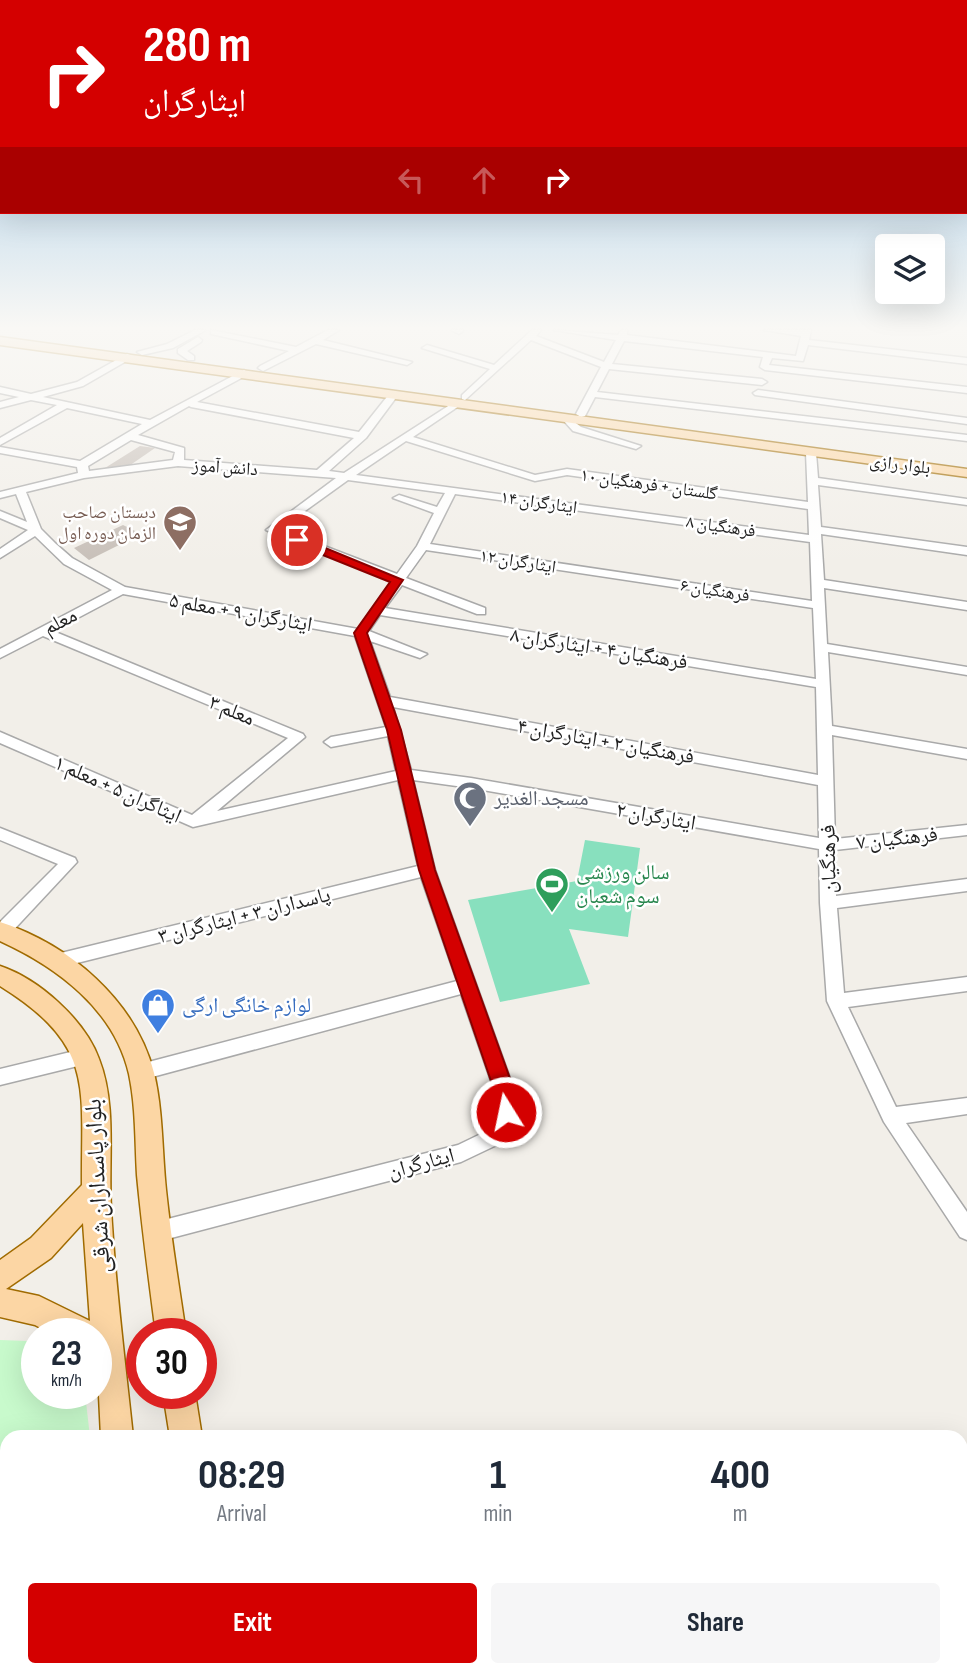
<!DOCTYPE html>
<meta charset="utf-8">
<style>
:root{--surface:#fff;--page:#f6f6f7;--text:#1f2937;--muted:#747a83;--accent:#d40000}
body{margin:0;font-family:"Sofia Sans Condensed","Noto Naskh Arabic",sans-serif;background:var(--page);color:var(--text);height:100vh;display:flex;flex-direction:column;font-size:26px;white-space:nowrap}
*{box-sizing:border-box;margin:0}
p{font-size:23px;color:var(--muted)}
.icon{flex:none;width:38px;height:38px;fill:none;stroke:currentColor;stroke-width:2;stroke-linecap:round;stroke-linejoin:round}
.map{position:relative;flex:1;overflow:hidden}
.details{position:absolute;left:0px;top:1430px;width:968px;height:247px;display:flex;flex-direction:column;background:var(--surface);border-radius:21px 21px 0 0;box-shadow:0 7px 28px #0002}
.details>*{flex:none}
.guide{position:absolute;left:0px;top:0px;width:968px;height:214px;box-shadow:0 7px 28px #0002;background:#d40000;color:#fff;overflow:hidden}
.buttons{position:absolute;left:875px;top:234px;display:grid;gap:14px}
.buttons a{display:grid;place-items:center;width:70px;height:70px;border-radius:7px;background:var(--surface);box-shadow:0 7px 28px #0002;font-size:35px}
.speed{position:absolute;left:21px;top:1318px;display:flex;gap:14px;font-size:35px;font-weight:700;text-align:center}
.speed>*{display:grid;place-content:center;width:91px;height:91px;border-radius:50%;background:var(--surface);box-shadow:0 7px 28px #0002;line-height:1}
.speed small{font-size:18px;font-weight:400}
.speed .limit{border:10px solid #d22;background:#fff;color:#111}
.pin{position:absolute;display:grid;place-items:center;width:60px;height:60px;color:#fff;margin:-30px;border:4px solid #fff;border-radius:50%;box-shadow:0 2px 7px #0007}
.me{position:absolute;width:77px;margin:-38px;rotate:350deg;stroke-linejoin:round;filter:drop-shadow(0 0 5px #0008)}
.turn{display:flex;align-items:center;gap:24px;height:147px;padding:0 28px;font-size:32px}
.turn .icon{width:91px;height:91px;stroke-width:2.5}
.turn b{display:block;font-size:49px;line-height:60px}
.lanes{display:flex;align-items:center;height:66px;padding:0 28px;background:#0003;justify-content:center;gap:35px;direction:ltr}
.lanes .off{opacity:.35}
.eta{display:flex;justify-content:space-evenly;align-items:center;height:119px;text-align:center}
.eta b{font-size:42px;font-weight:700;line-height:49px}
.cta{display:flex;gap:14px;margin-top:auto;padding:14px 28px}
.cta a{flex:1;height:80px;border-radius:7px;background:var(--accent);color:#fff;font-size:28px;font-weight:700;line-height:80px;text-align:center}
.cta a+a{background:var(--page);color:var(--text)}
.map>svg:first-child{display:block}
.park{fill:#c8facc}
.pitch{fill:#88e0be}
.building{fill:#c7bfb8}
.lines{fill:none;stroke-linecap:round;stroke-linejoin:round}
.minor-casing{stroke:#a9a9a9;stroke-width:3}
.major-casing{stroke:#a06b00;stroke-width:3}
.minor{fill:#fff;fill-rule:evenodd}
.major{fill:#fcd6a4;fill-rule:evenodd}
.route{fill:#d40000;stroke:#8a0000;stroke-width:2}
.labels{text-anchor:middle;stroke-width:5;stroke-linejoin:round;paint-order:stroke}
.far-street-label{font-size:18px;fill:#222;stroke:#fff}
.far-education-label{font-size:18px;fill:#785e54;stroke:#fff;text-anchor:end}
.street-label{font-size:21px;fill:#222;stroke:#fff}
.worship-label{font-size:21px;fill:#5b616d;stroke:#fff;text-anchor:start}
.leisure-label{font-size:21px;fill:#27864d;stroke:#fff;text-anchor:start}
.shop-label{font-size:21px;fill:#366cbe;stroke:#fff;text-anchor:start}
.near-street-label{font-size:24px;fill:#222;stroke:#fff}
</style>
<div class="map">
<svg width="967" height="1676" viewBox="0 0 967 1676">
<rect width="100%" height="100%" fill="#f2efe9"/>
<path class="park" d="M0,1340L28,1341L37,1346V1393H85L90,1437H7V1670H107L108,1676H0Z"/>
<path class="pitch" d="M585,840L640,848L628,937L569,929L590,984L500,1002L468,900L577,881Z"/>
<g class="building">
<path d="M140,446L155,448L126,468L97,473Z"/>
<path d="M123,525L141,534L89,560L74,548Z"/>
</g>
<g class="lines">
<g class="minor-casing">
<g id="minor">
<path d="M195,330H206L173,348L142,355L137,352L167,344Z"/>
<path d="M211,330L296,347L328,330H339L323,340L412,362L407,365L316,344L263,371L258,368L260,366L289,351L211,334Z"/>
<path d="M451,330H463V331L459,334Z"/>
<path d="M532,330H541L536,336L604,362L616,340L554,330L618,335L621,330H627V335L796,356L801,336L764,330H811L809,340L967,358V364L808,345L803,361L772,358L769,365L967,387V393L765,370L760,367L763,357L624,341L612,364L762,379L767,382L762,385L609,369L597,392L967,435V441L595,397L585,416L581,417L576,414L601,367L531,340L465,400L462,399V395L490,369L422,348L427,345L494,365Z"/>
<path d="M198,337L202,340L201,342L187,351L194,356V360H188L178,353V349Z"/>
<path d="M127,354L130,355V359L83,386L43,397L150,420L244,370L249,373L247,375L197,402L359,432L390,393H396L398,395L366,438L329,471L344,473L456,401L459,402V406L413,437L535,475L567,469L808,502L806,453L811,450L816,453L818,478L967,499V505L818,485L821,527L967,547V555L821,534L824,580L967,602V610L824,588L827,644L967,667V675L828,652L832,726L967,749V759L832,735L835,839L967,825V835L835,850L836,896L967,879V891L837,908L844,993L967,977V991L848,1007L896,1107L967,1098V1114L906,1123L967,1212V1240L960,1237L884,1122L827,1001L820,903L819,849L471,788L413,780L435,870L512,1084L516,1112L503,1142L461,1162L156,1242L149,1239L145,1232L149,1225L156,1222L458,1145L489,1130L496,1112L492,1084L461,994L141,1080L134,1078L132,1072L134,1066L141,1064L457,981L421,877L61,967L55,965L52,960L55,955L61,953L418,866L398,780L193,827L0,743V732L192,815L288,738L43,636L0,658V649L112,590L64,564L35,536L0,558V549L28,530L0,518V511L27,522L16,494L0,498V492L78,473L77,467L0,453V447L80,461L142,424L67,408L0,445V438L57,405L31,400L0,408V402L19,397L0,393V387L31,394L77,382ZM189,406L191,407L354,438L317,470L184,460V448L138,435ZM131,440L175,452L173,460L89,471L88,466ZM406,441L535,481L567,475L808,509L809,535L356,475ZM178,466L336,478L266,530L392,581L358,629L125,587L72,558L56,544L41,529L26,492L84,478ZM348,480L445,493L437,507L399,495L393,498L434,513L417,546L397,574L280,529ZM455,494L810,542L812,601L430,544ZM426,550L813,608L816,679L385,608L402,585L477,614H485V608L406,578ZM123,594L355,636L386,727L331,737L324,742L331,747L388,736L396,771L217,811L305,737L303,734L53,631ZM380,615L816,687L818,775L390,697L370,641L420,658L427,654L369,631ZM393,707L818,785L819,838L471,778L411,770Z"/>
<path d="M758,390L967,418V424L755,395L753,393Z"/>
<path d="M568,417L581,427L641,446L636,449L573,431L563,420Z"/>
<path d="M0,828L75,858L77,862L7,937L1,939L0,922L58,864L0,840Z"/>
<path d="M87,1048L94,1050L96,1056L94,1062L0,1085V1069Z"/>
</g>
</g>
<g class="major-casing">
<g id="major">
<path d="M0,337L967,469V477L0,345Z"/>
<path d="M0,922C70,945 135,1000 154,1073C163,1111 162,1152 166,1190C171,1238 179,1286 186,1334H156C149,1281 142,1228 137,1175C135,1141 136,1107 129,1074C114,1009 57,967 0,941Z"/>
<path d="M0,966C39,979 85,1020 99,1059C117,1105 108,1159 111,1208C115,1284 125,1360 133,1437H101L96,1334H52L35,1325L0,1317V1260L31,1238L82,1185C81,1086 96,1046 0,986ZM83,1223L90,1321L39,1296L6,1289L51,1258Z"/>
<path d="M163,1393H195L202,1437H170Z"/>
<rect x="123" y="1670" width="36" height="6"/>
<path d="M201,1670H237L238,1676H202Z"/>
</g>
</g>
<use href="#minor" class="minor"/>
<use href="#major" class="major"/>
</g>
<linearGradient id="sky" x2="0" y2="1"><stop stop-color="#8fc0e4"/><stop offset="0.58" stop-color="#f9f8f5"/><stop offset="1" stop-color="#f9f8f5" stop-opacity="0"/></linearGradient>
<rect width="967" height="565" fill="url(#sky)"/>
<path class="route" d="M293,538H301L403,580L367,633L401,730L435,870L512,1084L516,1112L513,1118L506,1121L499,1118L492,1084L419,870L387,730L354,633L390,582L293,543Z"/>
<defs>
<g id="school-pin" transform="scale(1.75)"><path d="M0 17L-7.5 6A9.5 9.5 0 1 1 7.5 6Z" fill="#8d6e63" stroke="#fff"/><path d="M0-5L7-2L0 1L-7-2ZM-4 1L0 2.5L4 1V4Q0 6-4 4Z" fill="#fff"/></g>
<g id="mosque-pin" transform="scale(1.75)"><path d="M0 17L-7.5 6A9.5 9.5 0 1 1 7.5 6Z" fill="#6b7280" stroke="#fff"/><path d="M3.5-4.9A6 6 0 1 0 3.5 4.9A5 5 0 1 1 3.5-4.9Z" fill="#fff"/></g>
<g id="stadium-pin" transform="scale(1.75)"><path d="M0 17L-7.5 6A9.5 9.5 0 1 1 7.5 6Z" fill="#2e9e5b" stroke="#fff"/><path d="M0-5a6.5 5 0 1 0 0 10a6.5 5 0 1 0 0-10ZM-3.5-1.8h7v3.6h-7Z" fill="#fff"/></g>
<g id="shop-pin" transform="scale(1.75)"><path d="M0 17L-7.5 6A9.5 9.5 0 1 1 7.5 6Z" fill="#3f7fe0" stroke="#fff"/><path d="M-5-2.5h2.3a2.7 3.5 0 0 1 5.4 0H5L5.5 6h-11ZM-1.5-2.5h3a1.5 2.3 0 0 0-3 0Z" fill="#fff"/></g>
</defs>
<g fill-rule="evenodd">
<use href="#school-pin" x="180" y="522"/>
<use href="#mosque-pin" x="470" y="798"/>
<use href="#stadium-pin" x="552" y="884"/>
<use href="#shop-pin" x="158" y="1005"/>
</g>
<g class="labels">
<g class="far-street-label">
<text transform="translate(900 464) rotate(7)" y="6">بلوار رازی</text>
<text transform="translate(225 467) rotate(4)" y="6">دانش آموز</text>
<text transform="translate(649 484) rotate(8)" y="6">گلستان + فرهنگیان ۱۰</text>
<text transform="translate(539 502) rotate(8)" y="6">ایثارگران ۱۴</text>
<text transform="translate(721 526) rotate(8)" y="6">فرهنگیان ۸</text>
<text transform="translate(518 561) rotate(9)" y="6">ایثارگران ۱۲</text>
<text transform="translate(715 590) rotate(9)" y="6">فرهنگیان ۶</text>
</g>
<g class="far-education-label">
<text x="156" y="518">دبستان صاحب<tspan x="156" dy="21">الزمان دوره اول</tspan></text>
</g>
<g class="street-label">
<text transform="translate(241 612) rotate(10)" y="7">ایثارگران ۹ + معلم ۵</text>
<text transform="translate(60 621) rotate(-27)" y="7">معلم</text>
<text transform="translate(599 648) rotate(9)" y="7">فرهنگیان ۴ + ایثارگران ۸</text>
<text transform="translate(232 710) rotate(23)" y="7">معلم ۳</text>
<text transform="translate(606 741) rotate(10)" y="7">فرهنگیان ۲ + ایثارگران ۴</text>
<text transform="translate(118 789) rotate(24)" y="7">ایثاگران ۵ + معلم ۱</text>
<text transform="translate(656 816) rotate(10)" y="7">ایثارگران ۲</text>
<text transform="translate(897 838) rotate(-6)" y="7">فرهنگیان ۷</text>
<text transform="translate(828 859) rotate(-91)" y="7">فرهنگیان</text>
<text transform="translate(244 915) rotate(-14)" y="7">پاسداران ۳ + ایثارگران ۳</text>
<text transform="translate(421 1163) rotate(-15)" y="7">ایثارگران</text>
</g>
<g class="worship-label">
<text x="494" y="805">مسجد الغدیر</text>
</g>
<g class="leisure-label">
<text x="576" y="879">سالن ورزشی<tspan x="576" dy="24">سوم شعبان</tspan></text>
</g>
<g class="shop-label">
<text x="182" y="1012">لوازم خانگی ارگی</text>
</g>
<g class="near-street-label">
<text transform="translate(97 1186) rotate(-93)" y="8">بلوار پاسداران شرقی</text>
</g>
</g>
</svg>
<div class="buttons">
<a><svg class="icon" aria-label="layers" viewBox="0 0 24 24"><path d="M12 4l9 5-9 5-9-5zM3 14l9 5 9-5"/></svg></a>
</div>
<div class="speed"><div>23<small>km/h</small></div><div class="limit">30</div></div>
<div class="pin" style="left:297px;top:540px;background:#d93025"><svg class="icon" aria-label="arrive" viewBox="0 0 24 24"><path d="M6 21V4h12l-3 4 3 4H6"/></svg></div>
<svg class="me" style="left:506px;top:1112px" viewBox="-20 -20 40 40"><circle r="17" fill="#d40000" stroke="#fff" stroke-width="3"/><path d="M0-11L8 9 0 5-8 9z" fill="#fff"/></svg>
<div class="guide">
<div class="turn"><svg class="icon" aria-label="right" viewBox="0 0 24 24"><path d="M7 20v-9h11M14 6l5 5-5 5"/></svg><div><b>280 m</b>ایثارگران</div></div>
<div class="lanes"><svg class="icon off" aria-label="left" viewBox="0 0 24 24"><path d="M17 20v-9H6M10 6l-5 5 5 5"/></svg><svg class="icon off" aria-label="ahead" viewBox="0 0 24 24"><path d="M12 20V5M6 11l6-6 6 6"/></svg><svg class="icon" aria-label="right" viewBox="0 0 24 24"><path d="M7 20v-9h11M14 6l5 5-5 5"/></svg></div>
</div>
<section class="details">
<div class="eta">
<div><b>08:29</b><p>Arrival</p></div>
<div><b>1</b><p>min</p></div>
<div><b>400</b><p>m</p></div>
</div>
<div class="cta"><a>Exit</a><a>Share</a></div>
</section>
</div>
